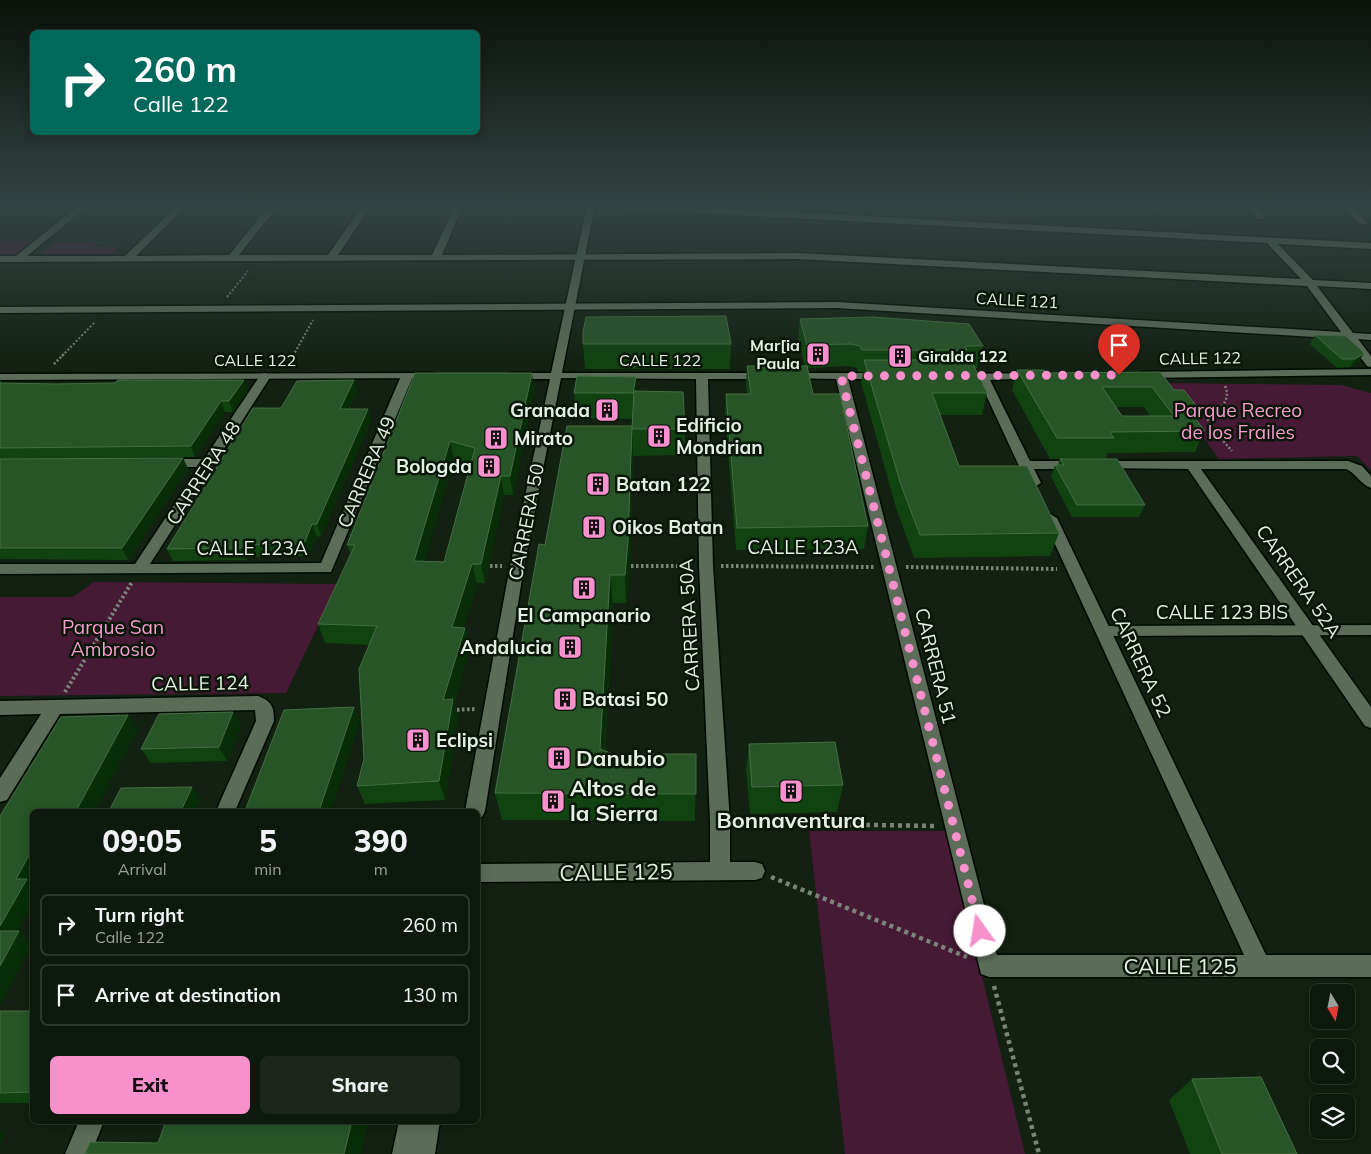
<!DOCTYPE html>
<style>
:root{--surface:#0e190d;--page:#1c261b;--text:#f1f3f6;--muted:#9ba09d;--line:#2e382e;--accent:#f790cd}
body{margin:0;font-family:Mulish,sans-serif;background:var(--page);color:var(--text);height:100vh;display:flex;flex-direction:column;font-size:19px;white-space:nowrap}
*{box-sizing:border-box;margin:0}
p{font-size:16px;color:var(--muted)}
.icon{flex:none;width:28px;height:28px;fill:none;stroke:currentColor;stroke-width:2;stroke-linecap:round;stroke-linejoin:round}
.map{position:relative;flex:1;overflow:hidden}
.panel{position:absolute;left:30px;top:809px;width:450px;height:315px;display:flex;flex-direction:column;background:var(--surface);border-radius:8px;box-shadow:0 2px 12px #0003,0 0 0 1px var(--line)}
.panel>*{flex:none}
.banner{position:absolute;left:30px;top:30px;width:450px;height:105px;border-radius:8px;box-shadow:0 2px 12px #0003,0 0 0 1px var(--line);background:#00695c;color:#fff;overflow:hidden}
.needle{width:32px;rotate:170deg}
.tools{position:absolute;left:1310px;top:984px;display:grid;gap:10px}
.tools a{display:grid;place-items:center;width:45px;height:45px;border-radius:8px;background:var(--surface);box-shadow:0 2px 12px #0003,0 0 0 1px var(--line);font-size:25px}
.pin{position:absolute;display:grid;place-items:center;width:42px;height:42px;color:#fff;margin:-51px -21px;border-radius:50% 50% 50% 0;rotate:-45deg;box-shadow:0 0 5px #0007}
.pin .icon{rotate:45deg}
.me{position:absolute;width:55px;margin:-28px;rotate:347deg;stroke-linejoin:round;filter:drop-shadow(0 0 4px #0008)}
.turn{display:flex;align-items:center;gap:18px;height:105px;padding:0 20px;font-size:22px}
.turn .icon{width:65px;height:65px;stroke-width:2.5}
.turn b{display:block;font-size:35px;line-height:42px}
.eta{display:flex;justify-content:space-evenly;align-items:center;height:85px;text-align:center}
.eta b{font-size:30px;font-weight:800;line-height:35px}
.cta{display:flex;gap:10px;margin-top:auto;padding:10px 20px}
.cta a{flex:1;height:58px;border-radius:8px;background:var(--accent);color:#111;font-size:20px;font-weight:800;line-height:58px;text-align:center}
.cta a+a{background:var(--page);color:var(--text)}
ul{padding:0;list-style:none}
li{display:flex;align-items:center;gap:15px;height:62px;margin:0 10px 8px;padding:0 10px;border:2px solid var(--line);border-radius:8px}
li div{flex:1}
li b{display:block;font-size:19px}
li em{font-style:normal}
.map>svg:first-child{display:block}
.green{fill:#461935}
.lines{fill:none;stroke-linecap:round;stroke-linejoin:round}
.pedestrian-casing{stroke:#010a01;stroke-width:3}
.minor-casing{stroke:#010a01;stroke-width:3}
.tertiary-casing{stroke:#010a01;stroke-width:3}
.path-far3{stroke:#798578;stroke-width:2;stroke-dasharray:2 2;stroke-linecap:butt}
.path-far2{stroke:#798578;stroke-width:2.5;stroke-dasharray:2 2;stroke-linecap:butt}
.path-far1{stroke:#798578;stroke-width:4;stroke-dasharray:2.5 2.5;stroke-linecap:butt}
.path{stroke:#798578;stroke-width:4.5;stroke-dasharray:4 4;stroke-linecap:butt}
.pedestrian{fill:#5b6c59;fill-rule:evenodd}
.minor{fill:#5b6c59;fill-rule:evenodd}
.tertiary{fill:#5b6c59;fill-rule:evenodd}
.wall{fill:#104310;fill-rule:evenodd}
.shaded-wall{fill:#072e07}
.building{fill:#275527;stroke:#456e44;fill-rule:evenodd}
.route{stroke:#f790cd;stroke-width:9;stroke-dasharray:0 16.2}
.labels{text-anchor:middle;stroke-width:5;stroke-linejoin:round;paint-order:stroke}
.far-street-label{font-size:16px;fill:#e5efe4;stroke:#091708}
.far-poi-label{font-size:16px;font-weight:bold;fill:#e5efe4;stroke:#091708;text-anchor:end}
.poi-label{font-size:19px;font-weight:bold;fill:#e5efe4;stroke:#091708;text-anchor:start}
.park-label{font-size:19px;fill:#fa9bd2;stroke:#091708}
.street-label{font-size:19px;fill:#e5efe4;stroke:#091708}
.near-poi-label{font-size:22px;font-weight:bold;fill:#e5efe4;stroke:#091708;text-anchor:start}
.near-street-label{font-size:22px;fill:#e5efe4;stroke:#091708}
</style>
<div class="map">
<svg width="1371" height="1154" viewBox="0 0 1371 1154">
<rect width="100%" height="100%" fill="#122111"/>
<g class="green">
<path d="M0,241H34L14,257H0Z"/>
<path d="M55,242H99L94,247H118L111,254H40Z"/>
<path d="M1163,383L1341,385L1371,393V470L1357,456L1219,459Z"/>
<path d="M94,582L338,584L286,693L0,696V597H73Z"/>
<path d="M809,831H947L1025,1154H845Z"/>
</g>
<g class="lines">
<g class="pedestrian-casing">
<path id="pedestrian" d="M1371,625V635L1103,636L1098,634L1096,631L1098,628L1103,626Z"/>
</g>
<g class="minor-casing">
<g id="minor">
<path d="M79,205H89L27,256H125L178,205H187L136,256L229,255L270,205H279L239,255H328L363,205H372L338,255H432L455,205H463L442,255L798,253L1301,279L1267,243L602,208L598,205H657L1371,243V249L1278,244L1313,280L1371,283V289L1317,286L1353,333L1371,334V340L1358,339L1371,356V367L1367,366L1346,339L837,308L0,313V307L837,302L1341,332L1307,286L798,259L0,262V256H16Z"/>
<path d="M1153,205H1162L1164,209L1157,211Z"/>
<path d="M1248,205H1257L1265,217L1264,219H1258Z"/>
<path d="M1340,205H1349L1368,223L1361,225Z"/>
<path d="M1371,369V375L1143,378L1137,375L1143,372Z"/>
<path d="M265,373L271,376L150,564L321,563L401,376L407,373L411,374L413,376L331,572L0,574V564H135L199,467H164L158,463L164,459H204L261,374Z"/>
<path d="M556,373H767L773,376L767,379H708L713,566L730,822V862H755L762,864L765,871L762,878L755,880L478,882V864L710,862V822L699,566L696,379L552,378V374Z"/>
<path d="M790,373H882L888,376L882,379H848L997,955H1244L1043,518L1050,514L1057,518L1266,955H1371V977H989L981,974L836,379L786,378L784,376Z"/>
<path d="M1035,373L1041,376L1039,378L990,380L1030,461H1075L1082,465L1075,469H1034L1041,483L1034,487L1027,483L979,380H960L954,377L960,374Z"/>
<path d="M1100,461H1348L1362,466L1371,476V488C1361,485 1356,473 1346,469H1201L1371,707V728L1365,726L1188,469L1095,468L1093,465L1095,462Z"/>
<path d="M258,696C272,701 274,707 274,721L235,811H216L256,721L255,710L60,714L7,800L0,802V778L41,714L0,715V701Z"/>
<path d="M79,1121H104L91,1154H65Z"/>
</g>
</g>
<g class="tertiary-casing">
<g id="tertiary">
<path d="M587,205H595L524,566L485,811L482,817L478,818V811H465L510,566L550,379H511L505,376L511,373H551Z"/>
<path d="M433,373L437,374V378L0,380V374Z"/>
<path d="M399,1121H440L435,1154H392Z"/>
</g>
</g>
<g class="path-far3">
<path d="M227,297L248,271"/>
<path d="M62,356L95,322"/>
<path d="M293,356L313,320"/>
</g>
<g class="path-far2">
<path d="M54,364L64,354"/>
<path d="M288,365L294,354"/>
<path d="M1225,386C1232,401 1218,410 1208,420L1209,425L1232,451"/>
</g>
<g class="path-far1">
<path d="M485,566H502"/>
<path d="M626,566H692"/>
<path d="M721,566L874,567"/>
<path d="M906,567L1057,569"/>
<path d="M65,692L132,582"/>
<path d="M452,710L476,709"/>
</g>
<g class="path">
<path d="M738,823L937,826"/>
<path d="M771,877L967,957"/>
<path d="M994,986L1039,1154"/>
</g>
<use href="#pedestrian" class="pedestrian"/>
<use href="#minor" class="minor"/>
<use href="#tertiary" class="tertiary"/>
</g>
<g class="wall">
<path d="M800,319L983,346L977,368H975L987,393L982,415H940L959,466L1059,533L1050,556L914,558L896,508L861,382L863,372H858L857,368L847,366L807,368L813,394L868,526L864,549L736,550L725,416L726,394H747L746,387L747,366H805L798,340Z"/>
<path d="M1315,335L1364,353L1359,361L1350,367L1337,368L1310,344Z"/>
<path d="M583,344H731L730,369H585Z"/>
<path d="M1017,370L1174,390L1201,412L1197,421L1205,431L1195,452L1108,453L1106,459L1145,505L1139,517H1072L1051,477L1055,465H1058L1060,459H1050L1012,390ZM1116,407H1144L1150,416H1122Z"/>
<path d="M415,373L534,391L513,495H504L485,583H477L463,628H465L470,647L454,702L458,718L445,800L365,804L357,786L364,759L369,645L325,643L318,624L351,555L347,545ZM454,460L471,464L444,562L424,561Z"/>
<path d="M636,377V391L685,429V455L633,456L630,568L626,603H613L605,750L613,754H696L695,821L502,820L495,793L545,545L632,426V419L576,418L574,393Z"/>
<path d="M0,379L2,383L248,390L233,412H225L195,457L0,459Z"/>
<path d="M354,380L357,391L349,409L371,420L321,536L317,537L308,556L248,557L247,560L173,561L167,549L281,408Z"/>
<path d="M183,458L188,469L128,560L0,559V459Z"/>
<path d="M233,712L241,726L227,761L151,763L141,749Z"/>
<path d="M749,744L843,785L837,812L750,814L746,771Z"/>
<rect x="0" y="1011" width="32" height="92"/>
<path d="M1192,1079L1297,1154H1190L1169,1100Z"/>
</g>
<g class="shaded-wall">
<path d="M1364,353L1359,361L1350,367L1355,359Z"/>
<path d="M532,373L534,391L513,495L510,476Z"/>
<path d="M636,377L637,403L633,393Z"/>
<path d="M244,380L248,390L233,412L229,401Z"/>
<path d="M354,380L357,391L343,421L340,409Z"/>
<path d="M221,401L225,412L195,457L191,446Z"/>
<path d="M368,409L371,420L321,536L317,524Z"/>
<path d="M632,430L633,456L630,568L626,603L625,575Z"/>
<path d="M450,441L454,460L419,580L414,561Z"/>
<path d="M183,458L188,469L128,560L122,548Z"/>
<path d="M501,476L504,495L485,583L481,564Z"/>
<path d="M312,524L317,537L308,556L304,544Z"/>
<path d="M243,545L248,557L247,560L241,548Z"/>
<path d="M472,564L477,583L457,646L452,627Z"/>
<path d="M610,575L613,603L603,776L600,749Z"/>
<path d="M465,628L470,647L454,702L458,718L445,800L439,781L443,700Z"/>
<path d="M354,707L360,721L331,811H319Z"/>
<path d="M233,712L241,726L227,761L219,747Z"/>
<path d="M128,715L138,729L95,811H76Z"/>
<path d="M192,787L201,801L196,811H181Z"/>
<path d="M32,850V904L11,944L0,934V926L16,879Z"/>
<path d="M19,931L32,944L0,1005V966Z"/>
<path d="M352,1121H368L361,1154H344Z"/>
<path d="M0,1131L5,1135L0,1146Z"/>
</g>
<g class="building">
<path d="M726,316L731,344H583V332L586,317Z"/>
<path d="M873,317L969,324L983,346H965L967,350H862L860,346L850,344L807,345L800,319Z"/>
<path d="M1315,335L1346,336L1364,353L1355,359H1342Z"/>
<path d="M864,360H971L987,393H932L959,466H1027L1059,533L920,535L901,485Z"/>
<path d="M747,366H807L813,394H840L868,526L737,528L726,394H751Z"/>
<path d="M1017,370H1044L1046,373L1160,372L1174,390H1184L1201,412H1190L1205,431L1110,432L1114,438H1057ZM1102,387H1152L1174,416H1122Z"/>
<path d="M415,373H532L510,476H501L481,564H472L452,627L465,628L443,700L453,699L439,781L357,786L364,759L359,669L377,626L318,624L355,545H347ZM450,441L475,448L444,562L414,561Z"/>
<path d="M577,376L636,377L633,393H574Z"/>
<path d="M118,380H244L229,401H221L191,446L0,448V383L56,384L115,383Z"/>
<path d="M354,380L340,409H368L317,524H312L304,544L243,545L241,548L167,549L253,408H281L297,381Z"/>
<path d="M634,391L683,392L685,429H632Z"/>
<path d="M567,426H632L628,541L625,575H610L600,749L613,754H696V794L495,793L539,544L545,545Z"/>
<path d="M183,458L122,548H0V459Z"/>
<path d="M1060,459H1117L1145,505H1077L1055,465H1064Z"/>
<path d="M354,707L319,811H245L284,710Z"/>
<path d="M233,712L219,747L141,749L159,714Z"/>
<path d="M128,715L76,811H32V850L16,879H27L0,926V816L61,717Z"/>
<path d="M835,742L843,785L752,787L749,744Z"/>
<path d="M192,787L181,811H109L121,788Z"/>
<path d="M0,931H19L0,966Z"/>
<path d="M0,1011H32V1092L0,1093Z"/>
<path d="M1261,1077L1297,1154H1222L1192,1079Z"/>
<path d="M166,1121H352L344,1154H85L90,1142L158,1143Z"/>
</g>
<linearGradient id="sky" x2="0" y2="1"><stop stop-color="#0a1209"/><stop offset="0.56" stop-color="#334343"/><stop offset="1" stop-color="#334343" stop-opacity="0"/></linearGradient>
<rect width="1371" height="367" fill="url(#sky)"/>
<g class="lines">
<path class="route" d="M980,931L841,376L1119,375"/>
</g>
<defs>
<g id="building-square" transform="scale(1.25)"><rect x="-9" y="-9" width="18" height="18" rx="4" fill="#f790cd" stroke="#091708"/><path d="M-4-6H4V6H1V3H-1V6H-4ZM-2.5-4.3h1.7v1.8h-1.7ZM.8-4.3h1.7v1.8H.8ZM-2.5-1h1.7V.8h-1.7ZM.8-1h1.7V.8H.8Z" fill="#111"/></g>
</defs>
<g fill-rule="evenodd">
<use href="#building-square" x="818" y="354"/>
<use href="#building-square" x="900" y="356"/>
<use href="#building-square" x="607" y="410"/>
<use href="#building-square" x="659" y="436"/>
<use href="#building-square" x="496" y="438"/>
<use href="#building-square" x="489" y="466"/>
<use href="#building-square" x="598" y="484"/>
<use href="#building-square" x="594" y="527"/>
<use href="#building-square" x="584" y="588"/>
<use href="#building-square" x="570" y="647"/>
<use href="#building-square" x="565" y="699"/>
<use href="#building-square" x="418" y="740"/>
<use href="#building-square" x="559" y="758"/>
<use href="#building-square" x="791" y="791"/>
<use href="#building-square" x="553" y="801"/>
</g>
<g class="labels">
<g class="far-street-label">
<text transform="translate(1017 300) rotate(3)" y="6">CALLE 121</text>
<text transform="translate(1200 358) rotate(-1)" y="6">CALLE 122</text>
<text x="255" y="366">CALLE 122</text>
<text x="660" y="366">CALLE 122</text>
</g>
<g class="far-poi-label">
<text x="800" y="351">Mar[ia<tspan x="800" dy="18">Paula</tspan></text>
<text x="918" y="362" text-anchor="start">Giralda 122</text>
</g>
<g class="poi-label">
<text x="590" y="417" text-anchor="end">Granada</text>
<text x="676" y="432">Edificio<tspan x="676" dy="22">Mondrian</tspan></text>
<text x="514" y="445">Mirato</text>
<text x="472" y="473" text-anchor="end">Bologda</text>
<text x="616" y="491">Batan 122</text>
<text x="612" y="534">Oikos Batan</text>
<text x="584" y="622" text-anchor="middle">El Campanario</text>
<text x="552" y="654" text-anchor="end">Andalucia</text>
<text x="582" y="706">Batasi 50</text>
<text x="436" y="747">Eclipsi</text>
</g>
<g class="park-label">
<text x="1238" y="417">Parque Recreo<tspan x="1238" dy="22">de los Frailes</tspan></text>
<text x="113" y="634">Parque San<tspan x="113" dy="22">Ambrosio</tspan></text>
</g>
<g class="street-label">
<text transform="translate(366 472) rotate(-67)" y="7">CARRERA 49</text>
<text transform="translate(203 473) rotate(-57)" y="7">CARRERA 48</text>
<text transform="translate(526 522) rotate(-79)" y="7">CARRERA 50</text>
<text x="803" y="554">CALLE 123A</text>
<text x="252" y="555">CALLE 123A</text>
<text transform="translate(1299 581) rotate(55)" y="7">CARRERA 52A</text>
<text x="1222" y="619">CALLE 123 BIS</text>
<text transform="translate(689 625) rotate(-93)" y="7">CARRERA 50A</text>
<text transform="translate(1141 662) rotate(65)" y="7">CARRERA 52</text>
<text transform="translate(936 666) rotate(76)" y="7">CARRERA 51</text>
<text transform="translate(200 683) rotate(-1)" y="7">CALLE 124</text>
</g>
<g class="near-poi-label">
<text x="576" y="766">Danubio</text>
<text x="570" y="796">Altos de<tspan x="570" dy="25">la Sierra</tspan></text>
<text x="791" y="828" text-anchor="middle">Bonnaventura</text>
</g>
<g class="near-street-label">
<text transform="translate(616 872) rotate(-1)" y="8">CALLE 125</text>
<text x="1180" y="974">CALLE 125</text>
</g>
</g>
</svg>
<div class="tools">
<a><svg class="needle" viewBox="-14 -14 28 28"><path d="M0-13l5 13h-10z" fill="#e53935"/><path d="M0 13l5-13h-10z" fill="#9ba09d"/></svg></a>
<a><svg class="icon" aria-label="search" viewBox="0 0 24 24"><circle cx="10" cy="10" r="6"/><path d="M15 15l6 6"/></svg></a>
<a><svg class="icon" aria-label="layers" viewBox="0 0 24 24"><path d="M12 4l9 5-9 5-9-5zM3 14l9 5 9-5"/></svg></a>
</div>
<div class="pin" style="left:1119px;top:375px;background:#d93025"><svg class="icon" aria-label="arrive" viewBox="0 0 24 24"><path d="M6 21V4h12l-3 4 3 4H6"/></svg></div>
<svg class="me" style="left:980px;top:931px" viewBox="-20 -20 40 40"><circle r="19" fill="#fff"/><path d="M0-13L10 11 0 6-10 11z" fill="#f790cd"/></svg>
<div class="banner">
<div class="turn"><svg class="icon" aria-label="right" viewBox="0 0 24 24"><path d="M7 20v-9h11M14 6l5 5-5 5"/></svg><div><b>260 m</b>Calle 122</div></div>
</div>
<section class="panel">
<div class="eta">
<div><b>09:05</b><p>Arrival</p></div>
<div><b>5</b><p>min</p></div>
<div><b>390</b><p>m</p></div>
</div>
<ul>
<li><svg class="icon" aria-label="right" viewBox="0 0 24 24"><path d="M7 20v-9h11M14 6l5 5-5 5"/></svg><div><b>Turn right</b><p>Calle 122</p></div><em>260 m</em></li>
<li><svg class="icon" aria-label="arrive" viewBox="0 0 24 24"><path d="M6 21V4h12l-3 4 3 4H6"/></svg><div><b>Arrive at destination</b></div><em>130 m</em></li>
</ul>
<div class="cta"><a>Exit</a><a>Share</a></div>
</section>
</div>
